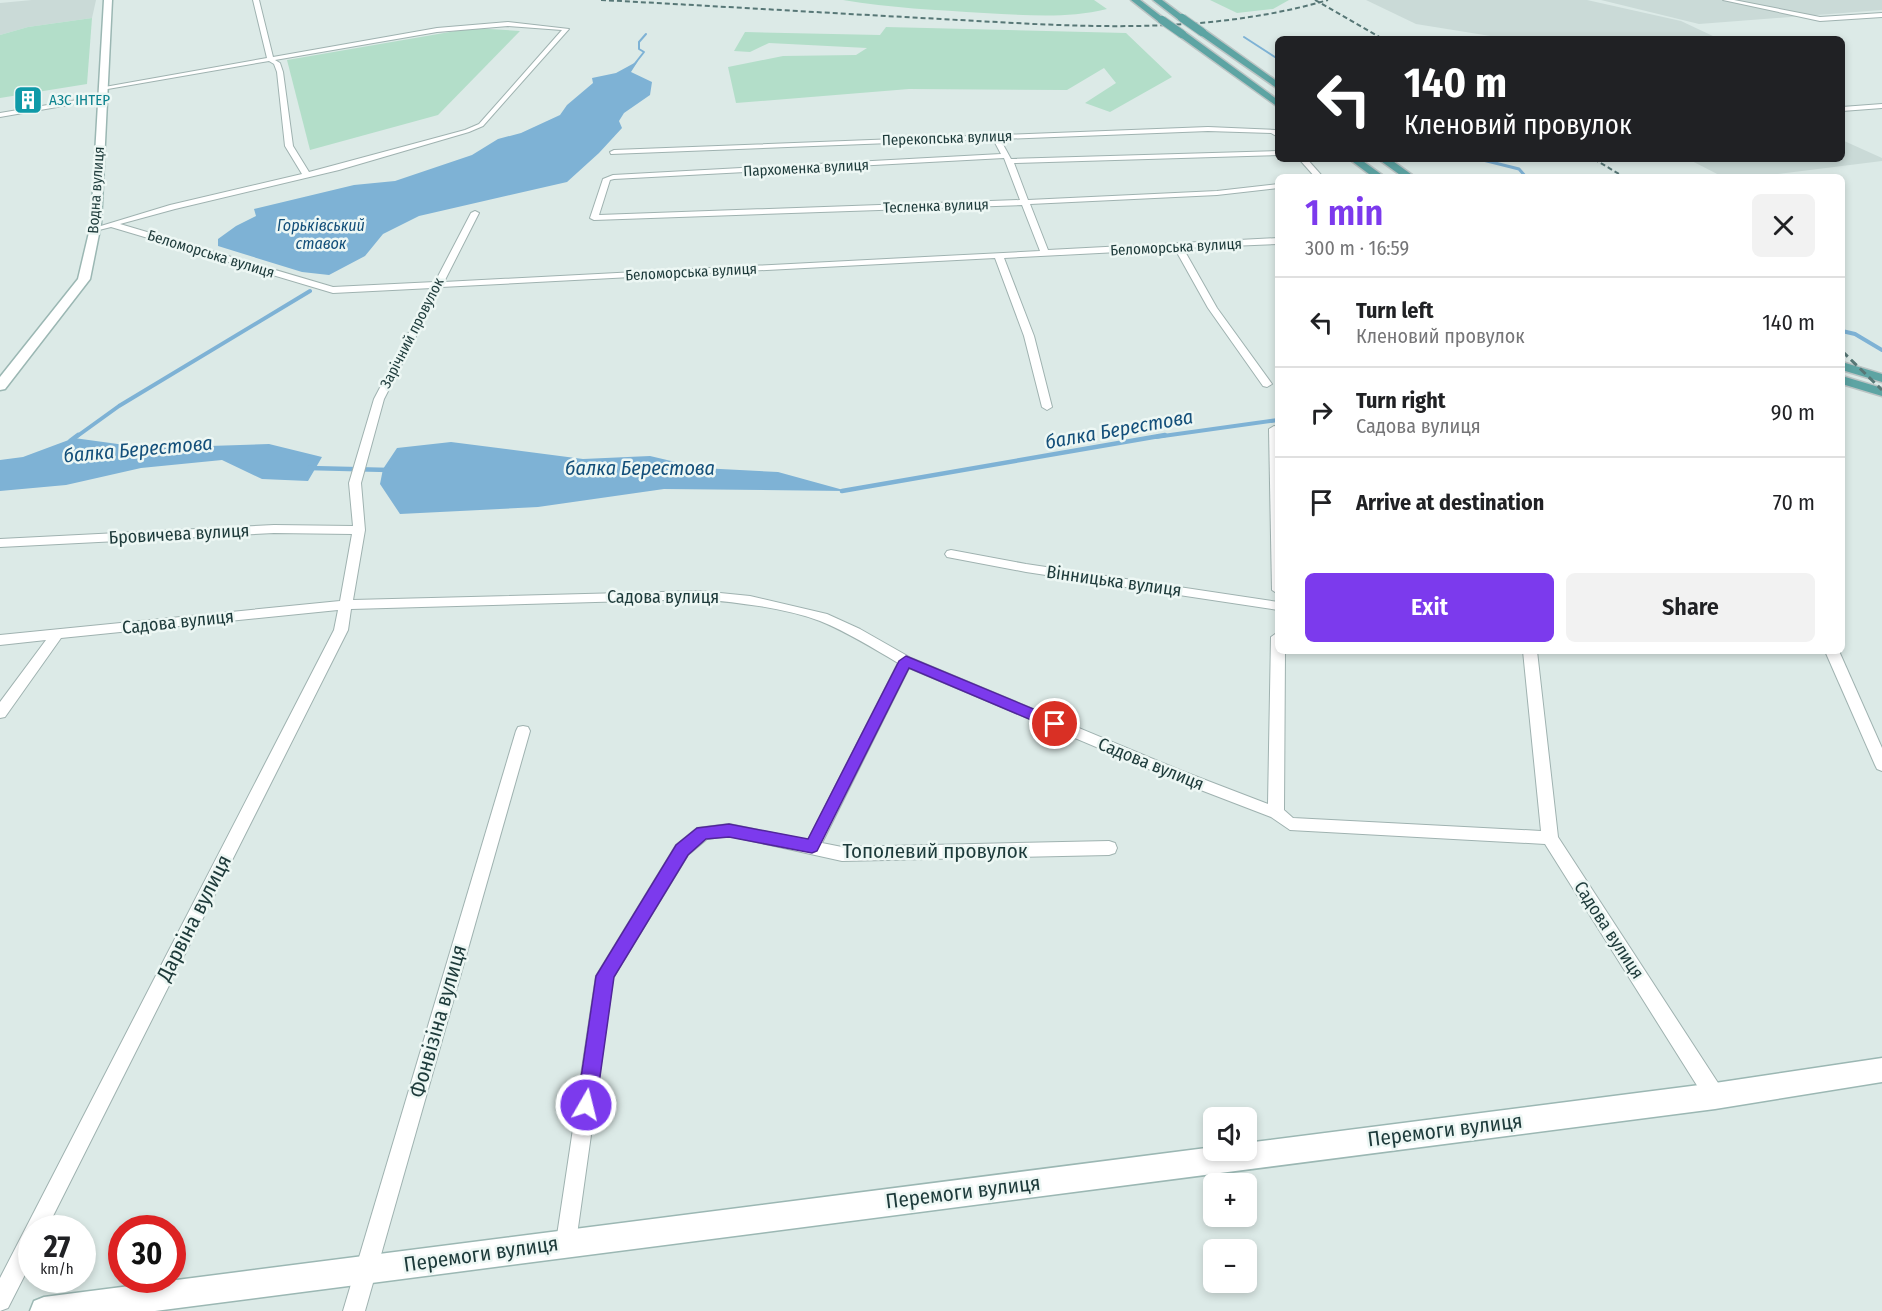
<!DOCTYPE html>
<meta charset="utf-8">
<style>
:root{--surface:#fff;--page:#f2f2f2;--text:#202124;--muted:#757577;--line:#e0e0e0;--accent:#7c3aed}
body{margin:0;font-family:"Fira Sans Condensed",sans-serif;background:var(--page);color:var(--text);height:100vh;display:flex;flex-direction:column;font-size:22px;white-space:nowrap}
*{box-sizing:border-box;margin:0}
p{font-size:20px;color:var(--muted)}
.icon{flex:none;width:33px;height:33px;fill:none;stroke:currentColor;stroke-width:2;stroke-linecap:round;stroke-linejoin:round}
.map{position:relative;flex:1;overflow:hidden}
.panel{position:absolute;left:1275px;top:174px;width:570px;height:480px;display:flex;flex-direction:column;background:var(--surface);border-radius:9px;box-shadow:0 3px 9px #0003}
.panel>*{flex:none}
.banner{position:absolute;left:1275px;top:36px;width:570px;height:126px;border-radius:9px;box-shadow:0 3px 9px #0003;background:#202124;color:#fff;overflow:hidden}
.buttons{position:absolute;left:1203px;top:1107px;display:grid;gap:12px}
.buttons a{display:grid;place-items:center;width:54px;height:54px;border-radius:9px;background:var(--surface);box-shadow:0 3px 9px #0003;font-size:30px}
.speed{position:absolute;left:18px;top:1215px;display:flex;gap:12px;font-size:30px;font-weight:700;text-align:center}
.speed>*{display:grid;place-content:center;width:78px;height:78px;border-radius:50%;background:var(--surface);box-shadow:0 3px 9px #0003;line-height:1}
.speed small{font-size:15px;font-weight:400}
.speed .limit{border:9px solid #d22;background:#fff;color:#111}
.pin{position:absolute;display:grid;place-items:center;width:51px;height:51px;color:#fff;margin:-26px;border:3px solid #fff;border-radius:50%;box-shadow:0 2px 6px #0007}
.me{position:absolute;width:66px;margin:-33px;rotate:8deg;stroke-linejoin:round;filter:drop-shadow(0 0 4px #0008)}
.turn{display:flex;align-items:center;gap:21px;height:126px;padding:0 30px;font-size:27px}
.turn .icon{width:78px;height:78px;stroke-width:2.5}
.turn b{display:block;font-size:42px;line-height:51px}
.round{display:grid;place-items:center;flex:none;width:63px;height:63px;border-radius:9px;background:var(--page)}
.summary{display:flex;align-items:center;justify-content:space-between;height:102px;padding:0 30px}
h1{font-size:36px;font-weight:600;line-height:45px;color:var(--accent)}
.primary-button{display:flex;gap:12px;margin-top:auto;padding:12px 30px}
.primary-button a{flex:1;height:69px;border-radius:9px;background:var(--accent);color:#fff;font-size:24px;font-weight:600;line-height:69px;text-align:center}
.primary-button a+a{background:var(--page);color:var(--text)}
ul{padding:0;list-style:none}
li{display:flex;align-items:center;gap:18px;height:90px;padding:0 30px;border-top:2px solid var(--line)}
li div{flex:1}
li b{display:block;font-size:22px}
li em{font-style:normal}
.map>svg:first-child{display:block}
.built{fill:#cadad7}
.green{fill:#b3dec9}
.water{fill:#7eb2d5}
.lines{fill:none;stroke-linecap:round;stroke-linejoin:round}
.stream-far3{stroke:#7eb2d5;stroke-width:2}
.stream-far2{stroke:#7eb2d5;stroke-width:3}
.stream-far1{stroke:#7eb2d5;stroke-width:4}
.stream{stroke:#7eb2d5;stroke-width:4.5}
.street-casing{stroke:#9fb2b0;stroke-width:2}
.secondary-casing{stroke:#9bb7b3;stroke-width:3}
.primary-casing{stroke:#bbc4c4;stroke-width:3}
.street{fill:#fff;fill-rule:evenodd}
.secondary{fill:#fff;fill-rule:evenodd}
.primary{fill:#5da4a3;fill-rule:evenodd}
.rail-far1{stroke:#577776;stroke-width:2;stroke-dasharray:5 3;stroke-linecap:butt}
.rail{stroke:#577776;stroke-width:3;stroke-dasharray:8 4.5;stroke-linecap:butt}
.primary-bridge-casing{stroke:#bbc4c4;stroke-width:10;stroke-linecap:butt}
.primary-bridge{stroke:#5da4a3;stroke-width:8}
.route{fill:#7c3aed;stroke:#51269a;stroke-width:1.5}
.labels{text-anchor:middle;stroke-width:5;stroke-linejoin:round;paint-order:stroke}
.far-culture-label{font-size:15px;fill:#0d838f;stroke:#edf7f4;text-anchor:start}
.far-street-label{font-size:15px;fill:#1d3a3a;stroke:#edf7f4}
.far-water-label{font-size:16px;font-style:italic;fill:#134f7a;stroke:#edf7f4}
.street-label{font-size:18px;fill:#1d3a3a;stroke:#edf7f4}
.water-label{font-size:20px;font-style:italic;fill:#134f7a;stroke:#edf7f4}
.near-street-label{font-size:21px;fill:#1d3a3a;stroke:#edf7f4}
</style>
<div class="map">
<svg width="1882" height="1311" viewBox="0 0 1882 1311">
<rect width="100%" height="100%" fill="#dceae7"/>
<g class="built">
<path d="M32,0H96L92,18L28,27L0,35V3Z"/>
<path d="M1366,0H1587L1681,21L1715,37L1509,39L1416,24Z"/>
<path d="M1601,0H1882V10L1699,24Z"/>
<path d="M1842,140L1882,158V161L1753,177H1723L1688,159H1842Z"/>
</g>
<g class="green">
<path d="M843,0H1094L1107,9C1065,19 1027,15 984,13C937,10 890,8 843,0Z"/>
<path d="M1210,0H1289L1273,9L1237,13Z"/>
<path d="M92,18L87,84L0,98V35L28,27Z"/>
<path d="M886,27L1126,33L1172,77L1110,112L1085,103L1116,83L1104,68L1067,90L909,89L736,103L728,67L783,56L856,55L867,48L769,43L750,52L734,51L745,32L880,35Z"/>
<path d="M473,28L520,31L438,115L310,150L287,60Z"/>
</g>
<g class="water">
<path d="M638,61L631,72L652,82L650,95L624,113L619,121L622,128L599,153L567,182L419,216L383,234L365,256L329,275L302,272L218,246V239L236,226L256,216L254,209L354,185L395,181L472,155L498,139L521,133L560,115L567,105L593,83L592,78L616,73Z"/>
<path d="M74,438L147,448L269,444L322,457L308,481L262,479L222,460L141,468L66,485L0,491V460L23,457Z"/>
<path d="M451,442L583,459L650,456L701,468L778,472L847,491L664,489L538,507L400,514L380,484L383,469L397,448Z"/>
</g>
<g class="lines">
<g class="stream-far3">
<path d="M1244,37L1278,59"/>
<path d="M633,66L644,52L639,49V42L646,34"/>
</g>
<path class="stream-far2" d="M1479,159L1519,169L1526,177"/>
<g class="stream-far1">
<path d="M1842,331L1855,334L1882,350"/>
<path d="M76,437L119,406L310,291"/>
<path d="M1156,437L1278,420"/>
</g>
<g class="stream">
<path d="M70,441L78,435"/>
<path d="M309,468L389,470"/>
<path d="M842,491L1165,435"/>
</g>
<g class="street-casing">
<g id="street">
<path d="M253,0H259L273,57L437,28L508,22L569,29L483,126L469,132L339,170L175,209L120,224L333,287L435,282L471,213L475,211L479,213L444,282L1040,251L1022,205L594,220L590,218L603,179L613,175L1001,154L993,139L611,154L610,152L614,150L1208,127L1275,130L1278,132V137L1271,133L1208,131L1000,139L1011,159L1278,151V155L1014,163L1028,200L1217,191L1278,184V188L1217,195L1030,204L1048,250L1278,238V244L1183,248L1217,308L1272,384L1267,387L1263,386L1208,308L1175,249L1004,258L1034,336L1052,407L1047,410L1042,407L1024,336L995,258L441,287L384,399L361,483L365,530L353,600L700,591L750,596L827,614L860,629L911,658L1182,771L1268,804L1271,637L1278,632V651H1285L1284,810L1293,818L1541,831L1523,651H1537L1558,837L1722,1089L1724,1096L1722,1103L1715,1105L1708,1103L1545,844L1290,830L1271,817L1172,779L909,668L822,843L842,847L1109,841L1115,843L1117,848L1115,853L1109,855L842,861L729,836L707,839L688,855L613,978L576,1242L573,1249L566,1252L559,1249L556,1242L596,976L676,845L697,828L729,824L808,840L898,663C873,648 847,632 820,621C782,607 739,603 700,599L351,609L348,630L47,1228H32V1261L8,1308L0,1311V1278L334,630L338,610L61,638L5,717L0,718V702L46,640L0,645V635L340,601L352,534L274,533L0,547V539L274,525L353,526L349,483L374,399L432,288L333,293L111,227L95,231L91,229L170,205L302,174L285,146L277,72L274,64L269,61L102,90L99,88L267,58ZM508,26L562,30L479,124L465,130L309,172L293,146L283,72L280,63L275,60L437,32ZM1004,158L1020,200L599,215L610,180L614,179Z"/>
<path d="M1723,0H1734L1820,17L1882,13V17L1820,21Z"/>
<path d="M101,96L103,99L0,117V113Z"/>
<path d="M1882,104V108L1842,111V107Z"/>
<path d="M1299,159H1307L1323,177H1315Z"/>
<path d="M1274,426L1278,427V594L1272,590L1269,429Z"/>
<path d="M951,550L1026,564L1278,602V610L1026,572L947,557L945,554L947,551Z"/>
<path d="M1825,651H1839L1882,748V771L1877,769L1875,765Z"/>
<path d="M523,726L528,727L530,731L365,1311H343L516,731L518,727Z"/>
</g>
</g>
<g class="secondary-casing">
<g id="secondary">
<path d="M104,0H112L101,224L90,279L5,389L0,390V377L78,279L91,224Z"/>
<path d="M1882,1058V1082L1715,1109L155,1311H30L34,1301L44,1297L1214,1147V1150H1246V1143L1715,1083Z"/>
</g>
</g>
<g class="primary-casing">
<g id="primary">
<path d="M1131,0H1140L1166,20L1159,22Z"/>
<path d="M1153,0H1162L1186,18L1179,20Z"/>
<path d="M1199,30H1205L1278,82V89L1199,34Z"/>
<path d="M1179,32H1185L1278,100V107L1179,36Z"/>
<path d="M1349,159H1360L1385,177H1373Z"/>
<path d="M1378,159H1390L1415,177H1403Z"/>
<path d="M1842,362L1882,374V382L1842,370Z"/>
<path d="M1842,376L1882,388V396L1842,384Z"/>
</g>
</g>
<use href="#street" class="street"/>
<use href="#secondary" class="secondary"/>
<use href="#primary" class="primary"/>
<g class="rail-far1">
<path d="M601,0C714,6 828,13 941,19C1072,26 1200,37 1328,0"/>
<path d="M1315,0L1383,39"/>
<path d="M1594,159L1624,177"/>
</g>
<path class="rail" d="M1842,351L1882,390"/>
<g class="primary-bridge-casing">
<g id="primary-bridge">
<path d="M1182,18L1202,32"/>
<path d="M1162,20L1182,34"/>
</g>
</g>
<use href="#primary-bridge" class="primary-bridge"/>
</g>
<path class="route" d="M906,656L1060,720L1062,724L1060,728H1050L909,668L817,851L812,853L729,837L706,839L688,855L614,977L596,1105L593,1111L586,1114L580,1111L577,1105L596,976L676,845L697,828L729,824L808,839L899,661Z"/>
<defs>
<g id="building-square" transform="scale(1.5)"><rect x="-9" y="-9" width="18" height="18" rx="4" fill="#0f9aa8" stroke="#edf7f4"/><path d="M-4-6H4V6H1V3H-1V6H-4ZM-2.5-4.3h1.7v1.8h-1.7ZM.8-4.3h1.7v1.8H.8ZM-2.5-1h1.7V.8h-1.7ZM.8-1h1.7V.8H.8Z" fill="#fff"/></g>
</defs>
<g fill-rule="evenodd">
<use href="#building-square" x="28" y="100"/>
</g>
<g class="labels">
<g class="far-culture-label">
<text x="49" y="105">АЗС ІНТЕР</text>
</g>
<g class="far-street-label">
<text transform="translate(947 138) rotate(-2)" y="5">Перекопська вулиця</text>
<text transform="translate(806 168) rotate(-3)" y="5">Пархоменка вулиця</text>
<text transform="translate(96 190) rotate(-86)" y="5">Водна вулиця</text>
<text transform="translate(936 206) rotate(-2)" y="5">Тесленка вулиця</text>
<text transform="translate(1176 247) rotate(-3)" y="5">Беломорська вулиця</text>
<text transform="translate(211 254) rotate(17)" y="5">Беломорська вулиця</text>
<text transform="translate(691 272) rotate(-3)" y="5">Беломорська вулиця</text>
<text transform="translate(412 333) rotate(-63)" y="5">Зарічний провулок</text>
</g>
<g class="far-water-label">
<text x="321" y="231">Горьківський<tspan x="321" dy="18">ставок</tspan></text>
</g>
<g class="street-label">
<text transform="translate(179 534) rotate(-3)" y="6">Бровичева вулиця</text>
<text transform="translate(1114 581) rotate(8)" y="6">Вінницька вулиця</text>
<text x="663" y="603">Садова вулиця</text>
<text transform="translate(178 622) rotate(-6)" y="6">Садова вулиця</text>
<text transform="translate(1151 764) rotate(22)" y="6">Садова вулиця</text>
<text transform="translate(1609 930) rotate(57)" y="6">Садова вулиця</text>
</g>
<g class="water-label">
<text transform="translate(1119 429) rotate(-10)" y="7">балка Берестова</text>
<text transform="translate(138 449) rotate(-5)" y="7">балка Берестова</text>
<text x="640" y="475">балка Берестова</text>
</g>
<g class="near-street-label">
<text x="935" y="858">Тополевий провулок</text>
<text transform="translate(194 918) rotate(-63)" y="7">Дарвіна вулиця</text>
<text transform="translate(438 1021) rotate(-74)" y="7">Фонвізіна вулиця</text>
<text transform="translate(1445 1130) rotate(-7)" y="7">Перемоги вулиця</text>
<text transform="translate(963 1192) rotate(-7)" y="7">Перемоги вулиця</text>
<text transform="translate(481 1254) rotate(-8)" y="7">Перемоги вулиця</text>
</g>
</g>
</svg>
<div class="buttons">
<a><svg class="icon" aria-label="sound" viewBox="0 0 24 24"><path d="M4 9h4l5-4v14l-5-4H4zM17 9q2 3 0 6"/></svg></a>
<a>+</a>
<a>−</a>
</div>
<div class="speed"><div>27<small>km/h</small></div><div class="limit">30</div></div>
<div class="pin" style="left:1055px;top:724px;background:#d93025"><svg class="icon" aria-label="arrive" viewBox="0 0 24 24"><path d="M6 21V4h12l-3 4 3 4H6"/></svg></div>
<svg class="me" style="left:586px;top:1105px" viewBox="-20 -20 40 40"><circle r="17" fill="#7c3aed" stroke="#fff" stroke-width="3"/><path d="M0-11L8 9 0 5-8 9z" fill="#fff"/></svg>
<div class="banner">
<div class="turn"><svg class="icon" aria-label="left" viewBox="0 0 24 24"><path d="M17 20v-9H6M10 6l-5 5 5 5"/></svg><div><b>140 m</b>Кленовий провулок</div></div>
</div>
<section class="panel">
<div class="summary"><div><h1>1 min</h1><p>300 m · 16:59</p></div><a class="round"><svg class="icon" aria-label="close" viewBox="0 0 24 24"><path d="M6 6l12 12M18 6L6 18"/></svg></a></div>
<ul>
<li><svg class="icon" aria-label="left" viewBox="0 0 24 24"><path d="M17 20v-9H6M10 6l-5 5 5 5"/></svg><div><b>Turn left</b><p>Кленовий провулок</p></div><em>140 m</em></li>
<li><svg class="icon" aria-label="right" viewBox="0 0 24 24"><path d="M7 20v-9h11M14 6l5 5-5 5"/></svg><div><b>Turn right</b><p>Садова вулиця</p></div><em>90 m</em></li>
<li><svg class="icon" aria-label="arrive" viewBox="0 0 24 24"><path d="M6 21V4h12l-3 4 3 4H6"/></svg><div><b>Arrive at destination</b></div><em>70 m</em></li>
</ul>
<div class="primary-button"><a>Exit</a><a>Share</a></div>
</section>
</div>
